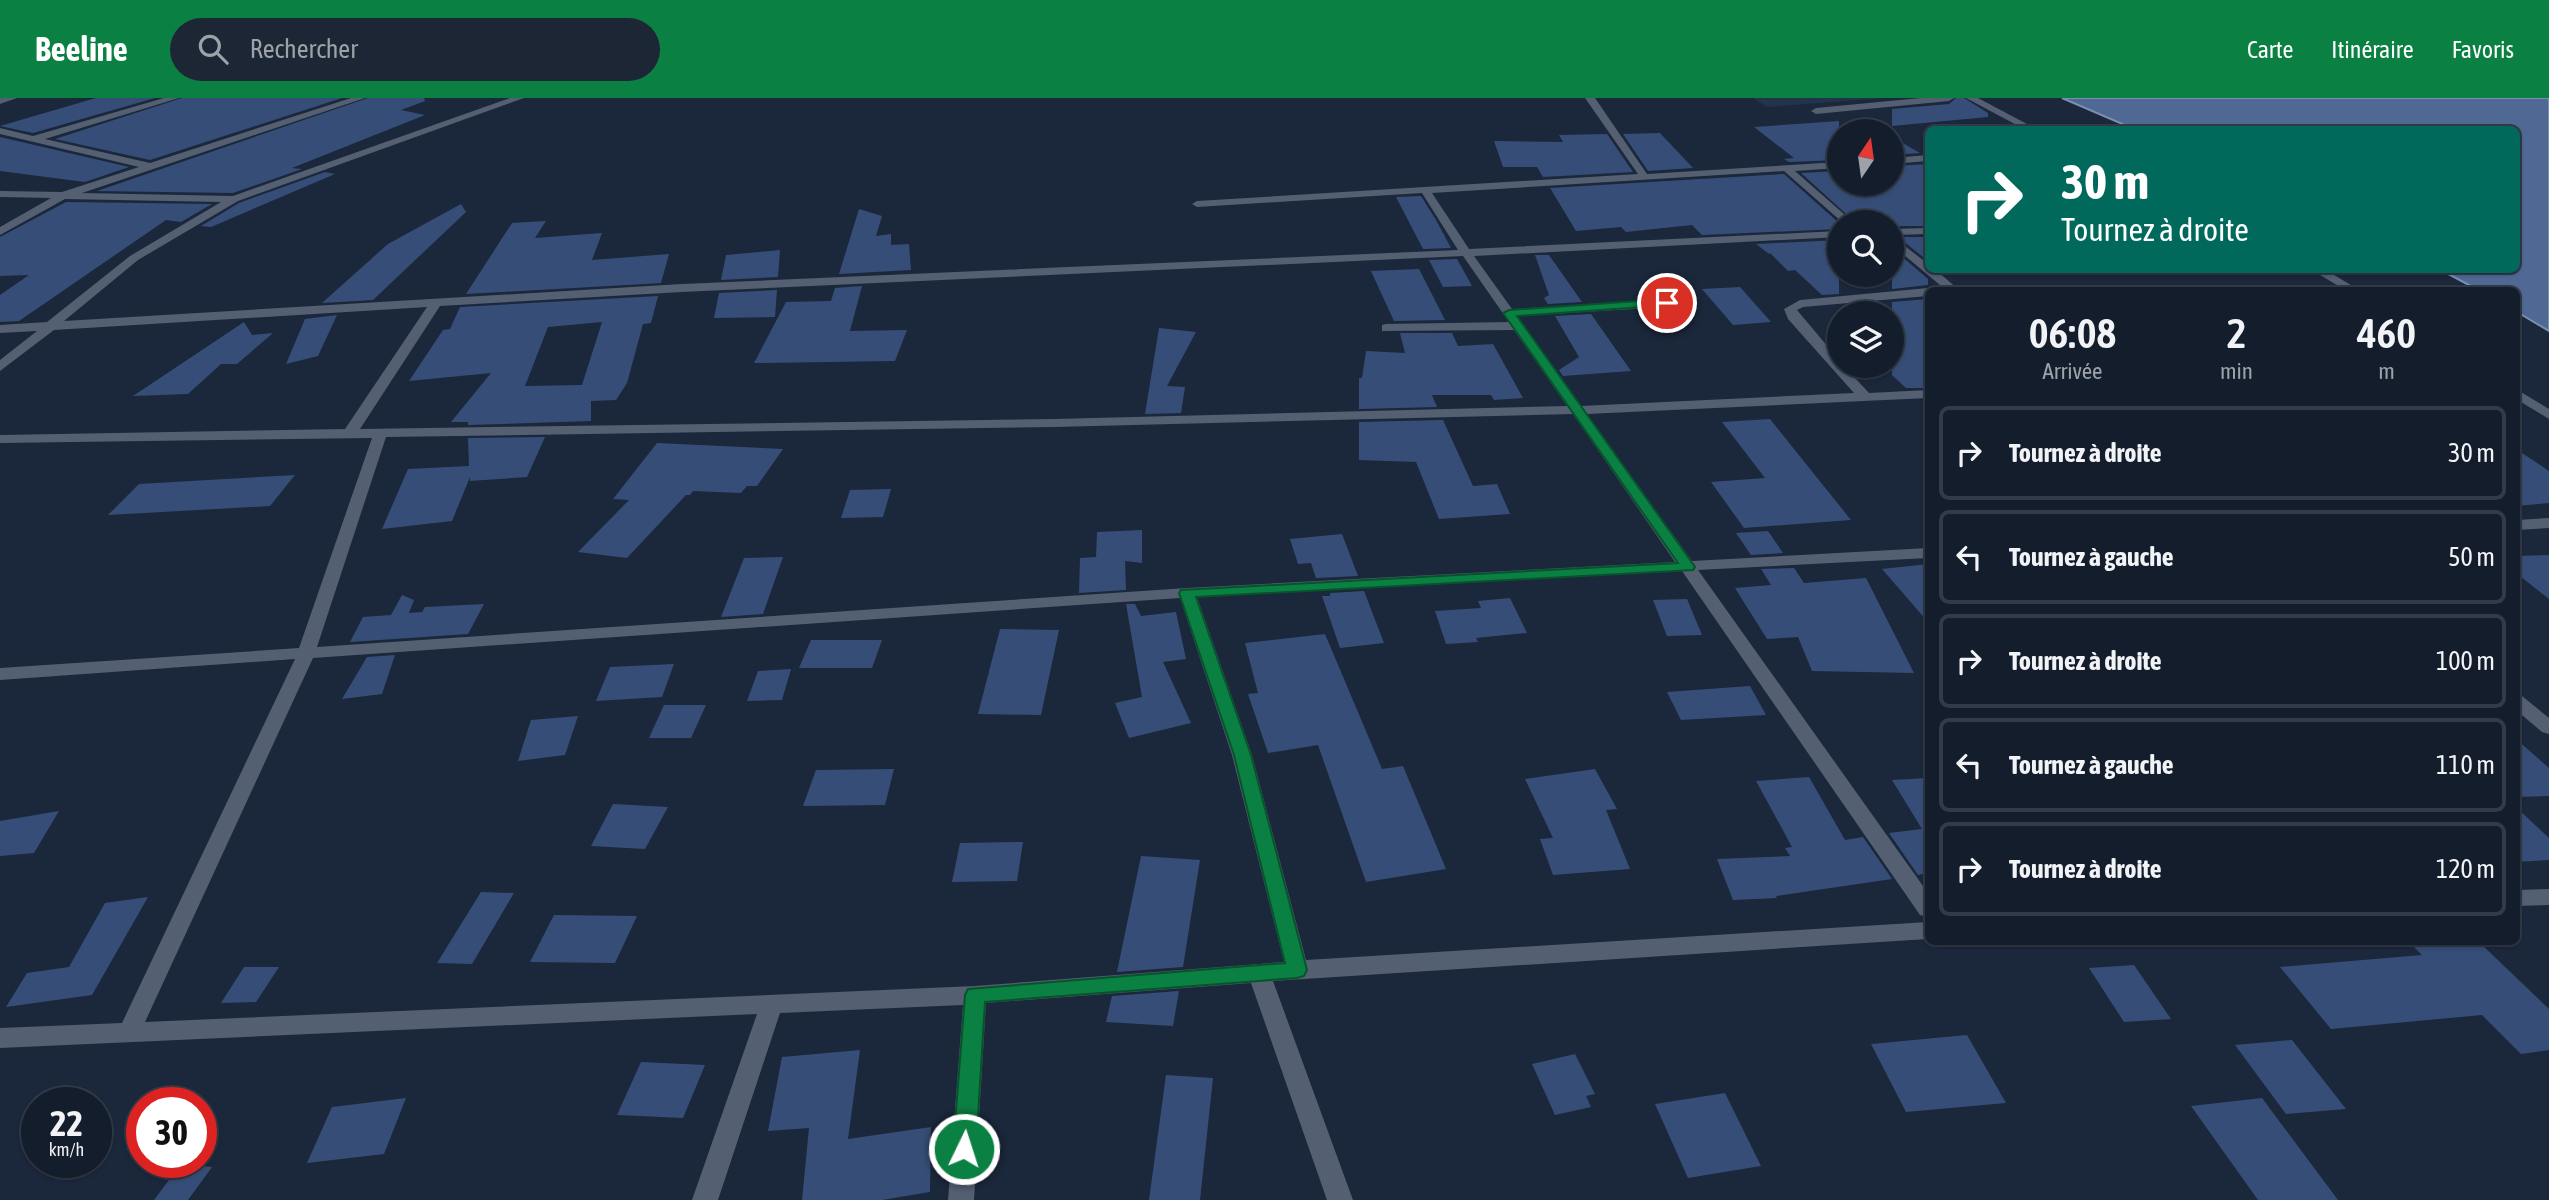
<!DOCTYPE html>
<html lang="fr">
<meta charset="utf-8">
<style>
:root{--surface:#141d2c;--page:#1d2634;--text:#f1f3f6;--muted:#9da2a9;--line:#333b48;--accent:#0b8043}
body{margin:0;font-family:"Asap Condensed",sans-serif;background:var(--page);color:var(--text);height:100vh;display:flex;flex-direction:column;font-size:26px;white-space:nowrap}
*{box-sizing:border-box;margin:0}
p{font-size:23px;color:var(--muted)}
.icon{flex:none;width:38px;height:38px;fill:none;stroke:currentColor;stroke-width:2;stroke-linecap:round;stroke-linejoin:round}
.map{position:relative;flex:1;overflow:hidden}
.sheet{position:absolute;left:1925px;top:189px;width:595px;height:658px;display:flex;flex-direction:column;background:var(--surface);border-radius:10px;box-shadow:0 2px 5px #0004,0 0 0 2px var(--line)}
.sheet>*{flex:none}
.hud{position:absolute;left:1925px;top:28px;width:595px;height:147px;border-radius:10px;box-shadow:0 2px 5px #0004,0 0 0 2px var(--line);background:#00695c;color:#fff;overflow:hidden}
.needle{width:46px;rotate:13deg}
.buttons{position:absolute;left:1827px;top:21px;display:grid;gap:14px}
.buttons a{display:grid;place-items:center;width:77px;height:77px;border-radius:50%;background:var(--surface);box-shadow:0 2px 5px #0004,0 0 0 2px var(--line);font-size:35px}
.speed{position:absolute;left:21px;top:989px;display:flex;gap:14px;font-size:35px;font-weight:700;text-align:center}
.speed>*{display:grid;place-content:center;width:91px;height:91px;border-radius:50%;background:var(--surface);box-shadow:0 2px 5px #0004,0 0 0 2px var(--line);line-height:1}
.speed small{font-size:18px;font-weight:400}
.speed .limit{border:10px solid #d22;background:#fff;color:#111}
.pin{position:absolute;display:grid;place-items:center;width:60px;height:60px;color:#fff;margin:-30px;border:4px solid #fff;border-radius:50%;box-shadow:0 2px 7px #0007}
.me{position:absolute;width:77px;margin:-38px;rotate:4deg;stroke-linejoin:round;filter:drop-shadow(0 0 5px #0008)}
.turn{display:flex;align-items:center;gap:24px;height:147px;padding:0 21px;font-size:32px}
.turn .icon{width:91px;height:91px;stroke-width:2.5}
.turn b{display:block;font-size:49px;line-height:60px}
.eta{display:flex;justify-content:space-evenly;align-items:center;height:119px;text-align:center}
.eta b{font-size:42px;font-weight:600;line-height:49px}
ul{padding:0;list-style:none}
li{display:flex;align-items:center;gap:21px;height:94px;margin:0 14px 10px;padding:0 7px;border:4px solid var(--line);border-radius:10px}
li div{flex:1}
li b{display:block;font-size:26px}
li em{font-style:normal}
header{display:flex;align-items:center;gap:42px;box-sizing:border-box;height:98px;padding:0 35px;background:var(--accent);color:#fff}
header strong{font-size:33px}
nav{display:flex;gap:38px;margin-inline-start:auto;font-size:24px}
.search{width:490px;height:63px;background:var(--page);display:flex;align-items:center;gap:18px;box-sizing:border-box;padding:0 24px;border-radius:38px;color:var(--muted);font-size:26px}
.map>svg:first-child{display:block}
.built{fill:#23334b}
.water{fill:#506994;stroke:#7b8fb1;stroke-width:2}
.building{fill:#364e77;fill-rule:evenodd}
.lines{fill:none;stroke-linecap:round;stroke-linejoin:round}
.minor{fill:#545f72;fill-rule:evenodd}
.route{fill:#0b8043;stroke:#07532c;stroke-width:2}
</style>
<header>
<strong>Beeline</strong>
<div class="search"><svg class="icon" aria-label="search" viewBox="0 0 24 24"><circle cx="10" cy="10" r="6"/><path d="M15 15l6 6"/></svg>Rechercher</div>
<nav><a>Carte</a><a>Itinéraire</a><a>Favoris</a></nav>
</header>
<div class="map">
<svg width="2549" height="1102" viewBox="0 0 2549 1102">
<rect width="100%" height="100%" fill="#1b273b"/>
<path class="built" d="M1753,0H1883L1767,9Z"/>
<path class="water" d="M2062,0H2549V233L2517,214L2516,192H2478L2441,172H2516V32L2134,31Z"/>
<g class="building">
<path d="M96,0H155L33,35L0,28Z"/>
<path d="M182,0H342L150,62L55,41Z"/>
<path d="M368,0H424L425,3L401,12L425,17L292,70L302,71L233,95L97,93Z"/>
<path d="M1956,0H1964L1988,15V19L1892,28V11L1949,6Z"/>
<path d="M1839,23V62L1789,64L1784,61L1794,60L1754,29Z"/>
<path d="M1660,35L1693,70L1648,73L1623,36Z"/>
<path d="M1607,36L1633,74L1543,79L1537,69H1503L1494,43L1563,44L1559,37Z"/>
<path d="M0,39L129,69L85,84L0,73Z"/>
<path d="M1892,39L1920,55L1892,57Z"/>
<path d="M1928,66V128H1892V124H1855L1801,75L1839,73V86H1892V68Z"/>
<path d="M325,74L335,76L211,129L201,128L239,105Z"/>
<path d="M1784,76L1839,125V131L1702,137L1692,127L1626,134L1621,129L1576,133L1550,90Z"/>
<path d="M1421,98L1436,122L1451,150L1423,151L1396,99Z"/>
<path d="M66,104L212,106L181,124L166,122L19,223L0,224V197L29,177L0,178V139Z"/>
<path d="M461,106L466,114L373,202L322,205L388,146Z"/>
<path d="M859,111L882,118L876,138L891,136V147L909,146L911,172L839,176Z"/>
<path d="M546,123L535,140L602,135L592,162L669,156L661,185L466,196L512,125Z"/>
<path d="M1928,139V163L1898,139Z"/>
<path d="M1839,142V196L1822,197L1795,172L1788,173L1770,155L1769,156L1756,146Z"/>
<path d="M1892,150L1928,181V187L1892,191Z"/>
<path d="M780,152L778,179L721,182L726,157Z"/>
<path d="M1535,157H1549L1582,204L1548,206L1544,200L1549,197Z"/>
<path d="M1457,161L1472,188L1443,189L1429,162Z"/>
<path d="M1419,171L1445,222L1394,223L1371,173Z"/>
<path d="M862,188L850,233L907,232L895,263L754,265L786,204L831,203L835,190Z"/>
<path d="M1740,189L1771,224L1733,227L1702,191Z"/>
<path d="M777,192L775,219L714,220L719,195Z"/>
<path d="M658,198L651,225L643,226L627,285L616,302L591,303V323L468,327V324H451L491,275L409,283L443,232L450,231L460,209ZM602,224L582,287L525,288L548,229Z"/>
<path d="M1928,201V290H1906L1892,277V204Z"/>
<path d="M1591,216L1631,273L1563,278L1559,272L1579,259L1555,218Z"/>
<path d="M337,217L318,258L286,266L305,221Z"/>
<path d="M244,224L252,237L273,235L237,266H221L188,296L133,298Z"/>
<path d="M1159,230L1196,234L1167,288L1185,289L1181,315L1145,316Z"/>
<path d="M1400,235H1452L1458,248L1493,246L1523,300L1494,302L1491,297H1432L1437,309L1359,311V280H1362L1366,253L1405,255Z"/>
<path d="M1770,321L1851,422L1744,430L1711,384L1765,380L1722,324Z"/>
<path d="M1443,322L1473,388L1497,386L1510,416L1439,421L1416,364L1359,362V324Z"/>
<path d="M545,339L527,379L470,383V379L452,423L382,431L408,371L469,368L468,340Z"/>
<path d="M657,345L783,351L757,388H747L741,395L693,393L690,397H686L627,460L578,454L629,402L613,401Z"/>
<path d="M2516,351L2549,373V405L2516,408Z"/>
<path d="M295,377L270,408L108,417L139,386Z"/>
<path d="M891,391L883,419L841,420L850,392Z"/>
<path d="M1142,432V465L1125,463L1126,492L1079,495L1080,460L1096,459L1097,434Z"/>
<path d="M1768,433L1783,455L1751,457L1736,435Z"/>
<path d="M1342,436L1358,478L1316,480L1311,465L1298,466L1290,441Z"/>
<path d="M2549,457V501L2516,475V458Z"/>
<path d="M783,459L763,516L721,519L744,460Z"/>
<path d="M1928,466V524L1882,471Z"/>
<path d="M1794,470L1804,485L1866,480L1914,575L1812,573L1798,539L1767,541L1735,490L1771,487L1761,471Z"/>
<path d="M1364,493L1384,545L1340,550L1322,498H1330V495Z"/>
<path d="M402,497L414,502L409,515L422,514L425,509L484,506L468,536L350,544L363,519L391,517Z"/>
<path d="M1510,500L1527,535L1476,540L1478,544L1446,546L1435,513L1481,510L1478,503Z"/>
<path d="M1687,501L1702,537L1667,538L1653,502Z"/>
<path d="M1126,506H1135L1141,518L1176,514L1186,561L1163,564L1191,625L1129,640L1115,605L1142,599Z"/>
<path d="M1000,531L1059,532L1041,617L978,616Z"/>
<path d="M1325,536L1382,671L1403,668L1446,771L1366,784L1318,647L1268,655L1248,596L1258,595L1245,545Z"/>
<path d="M811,542H882L872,570H799Z"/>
<path d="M395,557L382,596L342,601L367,559Z"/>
<path d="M674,566L662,599L596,603L610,569Z"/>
<path d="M791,571L782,602L747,603L758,573Z"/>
<path d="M1750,588L1766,617L1681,622L1667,594Z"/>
<path d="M664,607H706L691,640H649Z"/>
<path d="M578,618L565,657L518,663L531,622Z"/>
<path d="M2516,641L2549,670V698L2516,699Z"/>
<path d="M894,671L885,707L803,708L816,672Z"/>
<path d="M1595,671L1617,711L1606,712L1630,771L1553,777L1540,741L1553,740L1525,681Z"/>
<path d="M1809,679L1845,742L1863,739L1892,781L1776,798L1777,800L1733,802L1717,761L1790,758L1785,750L1792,749L1756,683Z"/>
<path d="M1928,680V775L1918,777L1889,735L1922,731L1892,682Z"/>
<path d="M613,706L668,709L645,751L591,748Z"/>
<path d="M2516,709L2549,740V762L2516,764Z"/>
<path d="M59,713L34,755L0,758V723Z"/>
<path d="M1023,744L1017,783L952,784L960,745Z"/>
<path d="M1141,758L1200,762L1183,869L1117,874Z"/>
<path d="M481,794L514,795L472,866L437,865Z"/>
<path d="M148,799L92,897L6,909L27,875L69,869L105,805Z"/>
<path d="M554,817L637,818L615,865L530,864Z"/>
<path d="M2409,844H2479L2549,911V952L2521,956L2482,917L2331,931L2280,869L2422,857Z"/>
<path d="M2134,867L2171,921L2124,924L2089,870Z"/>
<path d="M244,869H279L256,904L221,905Z"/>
<path d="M1179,893L1173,928L1106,924L1112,898Z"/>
<path d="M1967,937L2006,1005L1906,1014L1871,946Z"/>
<path d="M2292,942L2346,1011L2286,1016L2235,947Z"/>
<path d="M860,952L848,1041L931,1029L930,1094L882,1102H802L809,1030L768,1033L782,959Z"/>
<path d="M1575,956L1595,996L1586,998L1591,1009L1555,1017L1532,966Z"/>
<path d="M641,964L705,967L683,1020L617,1017Z"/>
<path d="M1166,977L1213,980L1200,1102H1149Z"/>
<path d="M1725,995L1761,1068L1688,1080L1655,1006Z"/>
<path d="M406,1000L384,1056L307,1065L332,1009Z"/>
<path d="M2262,1000L2338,1102H2258L2191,1008Z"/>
<path d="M181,1066L212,1069L188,1102H154Z"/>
</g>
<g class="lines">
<g class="minor">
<path d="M0,0H17L0,6Z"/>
<path d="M164,0H179L45,41L150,65L351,0H365L82,95L233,98L510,0H524L238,103L138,162L64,223L682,186L1458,152L1422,95L1197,109L1192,106L1197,103L1638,76L1585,0H1595L1647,76L1839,64V70L1795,73L1853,124H1842L1784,73L1432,95L1469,151L1839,133V139L1474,158L1512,211L1671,202V208L1667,209L1517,218L1581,308L1854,295L1788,221L1784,211L1800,202L1928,190L1933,192H1928V198L1803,209L1797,212L1839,262V268H1844L1869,295L1928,292V300L1587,316L1692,463L1928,450V460L1698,472L1928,795V819L1920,817L1682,473L1197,499L1252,657L1306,862L1928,824V841L1273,883L1353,1102H1327L1251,885L986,905L974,1102H948L963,907L780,915L718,1102H692L757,916L0,950V930L122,925L295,561L0,582V570L299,550L372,340L0,345V337L345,331L427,209L54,232L0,273V262L37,233L0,235V227L47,224L130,158L221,104L65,101L0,137V129L51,100L0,99V93L62,94L139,69L0,36V30L33,38ZM1463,158L1509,224L1386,226L1382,227V233L1514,232L1567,308L1054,321L360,331L440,208L682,194ZM1573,316L1675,464L1187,490L317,549L386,339L1054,329ZM1180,500L1232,657L1284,864L975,888L145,924L313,560Z"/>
<path d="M1921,0H1954L1949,3L1816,16L1811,13L1816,10Z"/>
<path d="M1966,0H1978L2038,32H2026Z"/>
<path d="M1928,57V63L1892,66V60Z"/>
<path d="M1928,130V136L1892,137V131Z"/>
<path d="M1892,138L1928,166V172H1936L1959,192H1946L1892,147Z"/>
<path d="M2312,172H2326L2359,192H2345Z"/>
<path d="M2516,291L2549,311V321L2516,301Z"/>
<path d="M2549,420V430L2516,432V422Z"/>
<path d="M2516,596L2522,598L2549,620V636L2542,634L2516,612Z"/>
<path d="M2549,791V807L2516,808V792Z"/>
</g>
</g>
<path class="route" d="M1667,201L1672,205L1671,207L1517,218L1693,466L1695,469L1693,472L1196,499L1251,657L1307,872L1304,878L1297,880L985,904L976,1051L972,1058L964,1061L956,1058L953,1051L965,897L968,891L1285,865L1234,657L1179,495L1181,492L1678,465L1503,215L1509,212Z"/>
</svg>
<div class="buttons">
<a><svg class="needle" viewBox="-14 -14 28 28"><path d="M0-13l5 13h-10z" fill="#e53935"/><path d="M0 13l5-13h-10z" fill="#9da2a9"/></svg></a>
<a><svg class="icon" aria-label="search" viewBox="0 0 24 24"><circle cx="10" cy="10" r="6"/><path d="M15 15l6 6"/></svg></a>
<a><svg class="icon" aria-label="layers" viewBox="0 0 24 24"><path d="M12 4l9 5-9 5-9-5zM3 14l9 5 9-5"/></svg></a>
</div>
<div class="speed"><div>22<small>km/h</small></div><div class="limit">30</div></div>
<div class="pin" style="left:1667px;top:205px;background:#d93025"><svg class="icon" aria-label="arrive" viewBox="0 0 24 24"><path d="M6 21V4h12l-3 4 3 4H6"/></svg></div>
<svg class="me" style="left:964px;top:1051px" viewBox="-20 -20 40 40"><circle r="17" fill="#0b8043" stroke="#fff" stroke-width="3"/><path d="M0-11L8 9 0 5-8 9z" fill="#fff"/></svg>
<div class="hud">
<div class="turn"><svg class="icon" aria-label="right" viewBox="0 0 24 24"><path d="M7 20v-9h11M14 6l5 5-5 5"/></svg><div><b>30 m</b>Tournez à droite</div></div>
</div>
<section class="sheet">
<div class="eta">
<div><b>06:08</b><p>Arrivée</p></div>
<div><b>2</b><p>min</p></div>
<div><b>460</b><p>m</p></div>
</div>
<ul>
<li><svg class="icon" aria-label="right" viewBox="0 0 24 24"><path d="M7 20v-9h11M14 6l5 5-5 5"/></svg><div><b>Tournez à droite</b></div><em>30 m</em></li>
<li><svg class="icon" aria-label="left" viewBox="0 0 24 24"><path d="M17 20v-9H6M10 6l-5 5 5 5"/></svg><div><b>Tournez à gauche</b></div><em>50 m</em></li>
<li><svg class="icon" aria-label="right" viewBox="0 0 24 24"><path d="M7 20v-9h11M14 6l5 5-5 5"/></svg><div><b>Tournez à droite</b></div><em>100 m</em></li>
<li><svg class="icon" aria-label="left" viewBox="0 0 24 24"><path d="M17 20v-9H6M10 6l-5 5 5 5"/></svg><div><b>Tournez à gauche</b></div><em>110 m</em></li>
<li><svg class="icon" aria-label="right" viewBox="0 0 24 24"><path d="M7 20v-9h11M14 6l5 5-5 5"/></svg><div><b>Tournez à droite</b></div><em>120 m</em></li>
</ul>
</section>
</div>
